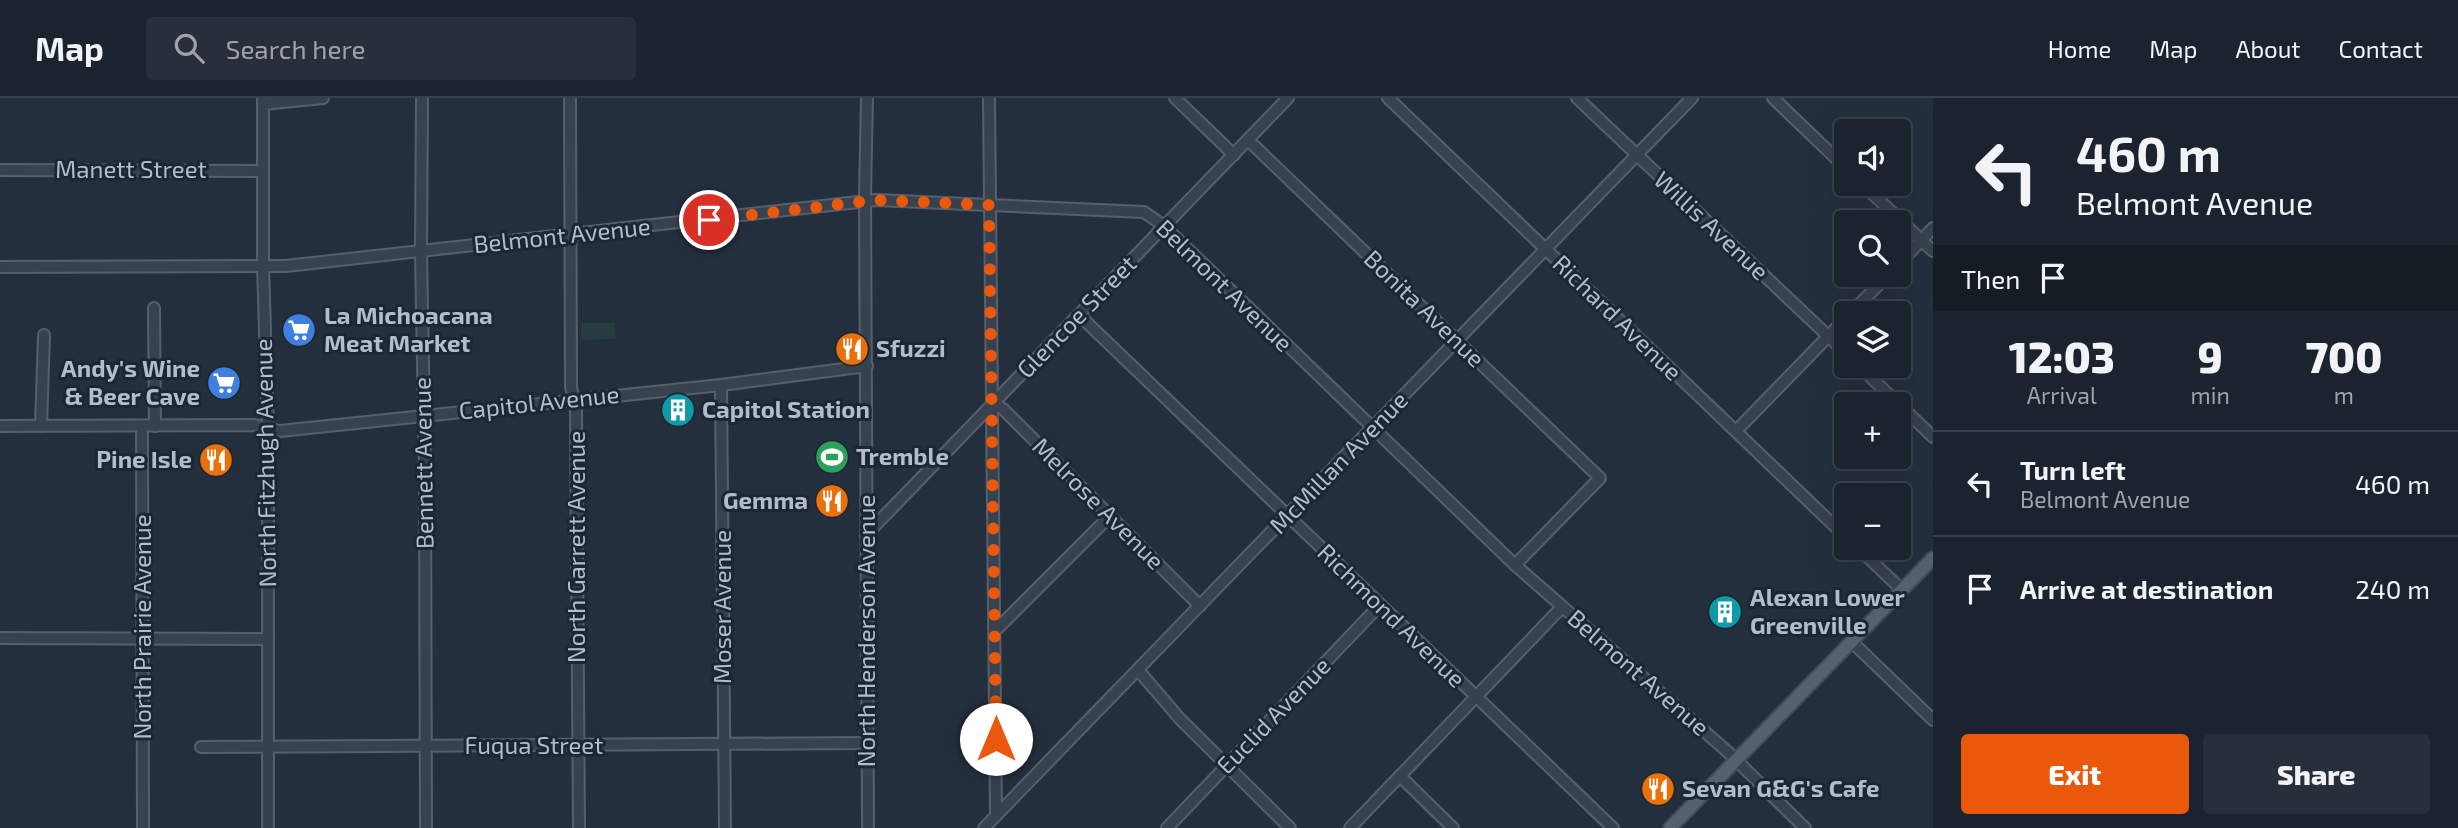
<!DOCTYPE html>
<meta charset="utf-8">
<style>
:root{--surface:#1b232e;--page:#282f3a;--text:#f1f3f6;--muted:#a0a4aa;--line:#39404a;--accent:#ea580c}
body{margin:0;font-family:"Exo 2",sans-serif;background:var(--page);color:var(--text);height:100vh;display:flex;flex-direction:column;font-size:26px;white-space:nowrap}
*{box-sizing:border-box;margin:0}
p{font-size:23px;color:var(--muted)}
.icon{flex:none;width:38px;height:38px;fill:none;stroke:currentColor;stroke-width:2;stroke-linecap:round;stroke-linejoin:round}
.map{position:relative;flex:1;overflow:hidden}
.side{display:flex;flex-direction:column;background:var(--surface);width:525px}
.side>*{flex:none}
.top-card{background:#1b232e;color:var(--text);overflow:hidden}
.tools{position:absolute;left:1834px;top:21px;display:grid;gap:14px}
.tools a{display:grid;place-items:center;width:77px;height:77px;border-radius:7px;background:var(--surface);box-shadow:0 7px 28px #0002,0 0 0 2px var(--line);font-size:35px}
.pin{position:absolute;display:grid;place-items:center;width:60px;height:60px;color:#fff;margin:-30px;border:4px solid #fff;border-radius:50%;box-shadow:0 2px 7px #0007}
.me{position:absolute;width:77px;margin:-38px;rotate:0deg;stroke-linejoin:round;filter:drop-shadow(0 0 5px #0008)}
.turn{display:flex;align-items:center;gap:24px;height:147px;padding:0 28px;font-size:32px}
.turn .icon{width:91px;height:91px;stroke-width:2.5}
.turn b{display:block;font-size:49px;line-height:60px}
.then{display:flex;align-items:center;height:66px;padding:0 28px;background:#0003;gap:14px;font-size:26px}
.eta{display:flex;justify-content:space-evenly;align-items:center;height:119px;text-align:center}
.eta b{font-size:42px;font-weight:800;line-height:49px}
.primary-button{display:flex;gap:14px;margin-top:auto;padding:14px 28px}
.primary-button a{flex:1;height:80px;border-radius:7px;background:var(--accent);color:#fff;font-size:28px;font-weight:800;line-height:80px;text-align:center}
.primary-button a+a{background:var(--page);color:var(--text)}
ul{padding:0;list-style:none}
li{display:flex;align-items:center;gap:21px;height:105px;padding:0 28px;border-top:2px solid var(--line)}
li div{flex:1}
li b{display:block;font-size:26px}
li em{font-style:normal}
header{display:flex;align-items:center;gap:42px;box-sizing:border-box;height:98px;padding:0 35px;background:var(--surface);border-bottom:2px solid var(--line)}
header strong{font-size:33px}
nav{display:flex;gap:38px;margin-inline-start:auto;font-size:24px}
.search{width:490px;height:63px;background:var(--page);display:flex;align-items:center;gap:18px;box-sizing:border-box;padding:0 24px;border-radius:7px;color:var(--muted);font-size:26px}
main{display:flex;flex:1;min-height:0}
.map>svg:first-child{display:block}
.grass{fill:#263c3f}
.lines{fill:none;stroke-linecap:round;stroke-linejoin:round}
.minor-casing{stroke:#565f6c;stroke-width:14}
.major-casing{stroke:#414a57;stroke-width:16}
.minor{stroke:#38414e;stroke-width:10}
.major{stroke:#56606e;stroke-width:12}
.route{stroke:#ea580c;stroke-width:12;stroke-dasharray:0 21.6}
.labels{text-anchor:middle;stroke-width:6;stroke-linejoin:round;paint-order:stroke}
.street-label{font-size:24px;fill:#b4bcc9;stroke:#1d2633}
.poi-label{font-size:24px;font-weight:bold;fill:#b4bcc9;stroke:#1d2633;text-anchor:start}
</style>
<header>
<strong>Map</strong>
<div class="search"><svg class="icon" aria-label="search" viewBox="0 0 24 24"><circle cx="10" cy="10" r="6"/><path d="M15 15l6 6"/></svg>Search here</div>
<nav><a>Home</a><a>Map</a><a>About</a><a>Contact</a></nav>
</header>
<main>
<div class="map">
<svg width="1933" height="730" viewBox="0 0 1933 730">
<rect width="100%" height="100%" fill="#242f3e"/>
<path class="grass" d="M581,225H615L616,241L581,242Z"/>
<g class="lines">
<g class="minor-casing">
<g id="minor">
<path d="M263,0V168L268,331V730"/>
<path d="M422,0L421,154L425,380L426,730"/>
<path d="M570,0L571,289L576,312L579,730"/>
<path d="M867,0L865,97L868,730"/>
<path d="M989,0L996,717"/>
<path d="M1175,0L1234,57"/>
<path d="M1388,0L1846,439"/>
<path d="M1577,0L1846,255"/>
<path d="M1773,0L1846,70"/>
<path d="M263,6L323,0"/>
<path d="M1248,42L1600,380L1515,467"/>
<path d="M0,72L263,73"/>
<path d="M1862,86L1933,153"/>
<path d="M1899,166L1933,130"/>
<path d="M0,169L286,168L876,102L1144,114L1164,128L1515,467L1729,655L1805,730"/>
<path d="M154,210L155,328"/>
<path d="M1851,215L1888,177"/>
<path d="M1079,217L1613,730"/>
<path d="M1859,268L1933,339"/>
<path d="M721,287L725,730"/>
<path d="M993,305L1003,311L1200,508"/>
<path d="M0,328L254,327L280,333L721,287L867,268"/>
<path d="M41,328L44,237"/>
<path d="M142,328L143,730"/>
<path d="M1736,333L1846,220"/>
<path d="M866,437L1288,0"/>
<path d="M1858,450L1902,492"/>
<path d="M996,532L1110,418"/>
<path d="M0,540L268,541"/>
<path d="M1851,543L1933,622"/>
<path d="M1138,572L1180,621L1290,730"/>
<path d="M201,649L867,645"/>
<path d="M1400,678L1453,730"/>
<path d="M984,730L1692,0"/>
<path d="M1167,730L1380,507"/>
<path d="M1350,730L1562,509"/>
</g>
</g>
<g class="major-casing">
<path id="major" d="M1670,730L1933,460"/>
</g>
<use href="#minor" class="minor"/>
<use href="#major" class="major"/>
</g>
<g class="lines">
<path class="route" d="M709,122L876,102L989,107L996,641"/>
</g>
<defs>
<g id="supermarket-disc" transform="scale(1.75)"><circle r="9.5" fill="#3f7fe0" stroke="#1d2633"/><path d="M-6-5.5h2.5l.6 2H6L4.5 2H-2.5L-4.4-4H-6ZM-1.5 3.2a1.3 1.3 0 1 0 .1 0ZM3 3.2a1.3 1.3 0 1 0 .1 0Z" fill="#fff"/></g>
<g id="restaurant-disc" transform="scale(1.75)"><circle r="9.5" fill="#e8710a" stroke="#1d2633"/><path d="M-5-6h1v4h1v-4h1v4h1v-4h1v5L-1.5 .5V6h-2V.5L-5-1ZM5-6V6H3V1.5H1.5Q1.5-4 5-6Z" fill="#fff"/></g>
<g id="building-disc" transform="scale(1.75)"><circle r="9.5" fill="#0f9aa8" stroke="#1d2633"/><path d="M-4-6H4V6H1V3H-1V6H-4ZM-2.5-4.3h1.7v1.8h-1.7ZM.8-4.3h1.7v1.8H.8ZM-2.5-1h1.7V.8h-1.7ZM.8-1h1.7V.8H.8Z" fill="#fff"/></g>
<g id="stadium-disc" transform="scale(1.75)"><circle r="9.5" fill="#2e9e5b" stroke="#1d2633"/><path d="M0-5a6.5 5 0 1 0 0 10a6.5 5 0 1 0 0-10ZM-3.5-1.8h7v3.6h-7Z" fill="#fff"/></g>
</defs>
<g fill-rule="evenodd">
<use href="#supermarket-disc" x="299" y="232"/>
<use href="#restaurant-disc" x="852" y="251"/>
<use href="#supermarket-disc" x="224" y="285"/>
<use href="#building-disc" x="678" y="312"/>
<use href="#stadium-disc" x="832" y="359"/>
<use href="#restaurant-disc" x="216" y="362"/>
<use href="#restaurant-disc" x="832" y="403"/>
<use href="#building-disc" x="1725" y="514"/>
<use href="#restaurant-disc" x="1658" y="691"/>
</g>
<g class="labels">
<g class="street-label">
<text x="131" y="80">Manett Street</text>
<text transform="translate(1711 128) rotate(43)" y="8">Willis Avenue</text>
<text transform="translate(562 138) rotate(-6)" y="8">Belmont Avenue</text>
<text transform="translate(1224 188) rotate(44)" y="8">Belmont Avenue</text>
<text transform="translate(1424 211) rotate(44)" y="8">Bonita Avenue</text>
<text transform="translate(1077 219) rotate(-46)" y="8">Glencoe Street</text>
<text transform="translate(1617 220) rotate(44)" y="8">Richard Avenue</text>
<text transform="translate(539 305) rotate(-6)" y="8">Capitol Avenue</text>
<text transform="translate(266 365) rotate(-91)" y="8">North Fitzhugh Avenue</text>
<text transform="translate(424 365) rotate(-91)" y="8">Bennett Avenue</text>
<text transform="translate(1339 365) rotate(-46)" y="8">McMillan Avenue</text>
<text transform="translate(1098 406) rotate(45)" y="8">Melrose Avenue</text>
<text transform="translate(577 449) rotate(-90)" y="8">North Garrett Avenue</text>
<text transform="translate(723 509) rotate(-90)" y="8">Moser Avenue</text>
<text transform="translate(1391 518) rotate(44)" y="8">Richmond Avenue</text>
<text transform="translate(143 529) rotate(-90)" y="8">North Prairie Avenue</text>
<text transform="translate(867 533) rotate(-90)" y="8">North Henderson Avenue</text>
<text transform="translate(1638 575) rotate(41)" y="8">Belmont Avenue</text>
<text transform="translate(1274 618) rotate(-46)" y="8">Euclid Avenue</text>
<text x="534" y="656">Fuqua Street</text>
</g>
<g class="poi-label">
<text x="324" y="226">La Michoacana<tspan x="324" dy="28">Meat Market</tspan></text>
<text x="876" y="259">Sfuzzi</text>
<text x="200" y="279" text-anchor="end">Andy's Wine<tspan x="200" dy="28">&amp; Beer Cave</tspan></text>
<text x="702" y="320">Capitol Station</text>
<text x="856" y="367">Tremble</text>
<text x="192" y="370" text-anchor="end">Pine Isle</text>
<text x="808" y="411" text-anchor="end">Gemma</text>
<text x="1750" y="508">Alexan Lower<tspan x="1750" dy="28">Greenville</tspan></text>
<text x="1682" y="699">Sevan G&amp;G's Cafe</text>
</g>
</g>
</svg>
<div class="tools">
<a><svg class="icon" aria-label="sound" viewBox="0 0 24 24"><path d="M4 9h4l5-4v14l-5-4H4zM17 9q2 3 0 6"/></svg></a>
<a><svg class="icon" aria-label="search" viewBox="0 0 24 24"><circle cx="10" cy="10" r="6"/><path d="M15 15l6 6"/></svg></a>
<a><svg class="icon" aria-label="layers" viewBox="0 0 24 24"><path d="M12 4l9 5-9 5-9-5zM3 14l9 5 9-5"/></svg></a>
<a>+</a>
<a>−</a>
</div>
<div class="pin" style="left:709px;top:122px;background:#d93025"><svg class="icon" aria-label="arrive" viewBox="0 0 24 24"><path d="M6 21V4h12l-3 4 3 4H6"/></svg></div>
<svg class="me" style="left:996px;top:641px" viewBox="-20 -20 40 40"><circle r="19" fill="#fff"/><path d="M0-13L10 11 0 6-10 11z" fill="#ea580c"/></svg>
</div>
<section class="side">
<div class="top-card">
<div class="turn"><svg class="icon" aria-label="left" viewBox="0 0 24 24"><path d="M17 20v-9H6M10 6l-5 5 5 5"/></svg><div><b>460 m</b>Belmont Avenue</div></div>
<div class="then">Then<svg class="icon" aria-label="arrive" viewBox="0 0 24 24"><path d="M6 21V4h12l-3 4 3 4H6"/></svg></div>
</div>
<div class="eta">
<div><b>12:03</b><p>Arrival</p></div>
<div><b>9</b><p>min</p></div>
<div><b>700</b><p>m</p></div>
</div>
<ul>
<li><svg class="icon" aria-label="left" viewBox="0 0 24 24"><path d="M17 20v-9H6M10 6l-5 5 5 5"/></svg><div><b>Turn left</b><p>Belmont Avenue</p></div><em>460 m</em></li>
<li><svg class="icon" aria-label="arrive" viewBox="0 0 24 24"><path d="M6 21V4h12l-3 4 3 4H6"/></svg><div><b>Arrive at destination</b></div><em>240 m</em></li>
</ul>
<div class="primary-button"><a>Exit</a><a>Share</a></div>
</section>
</main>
